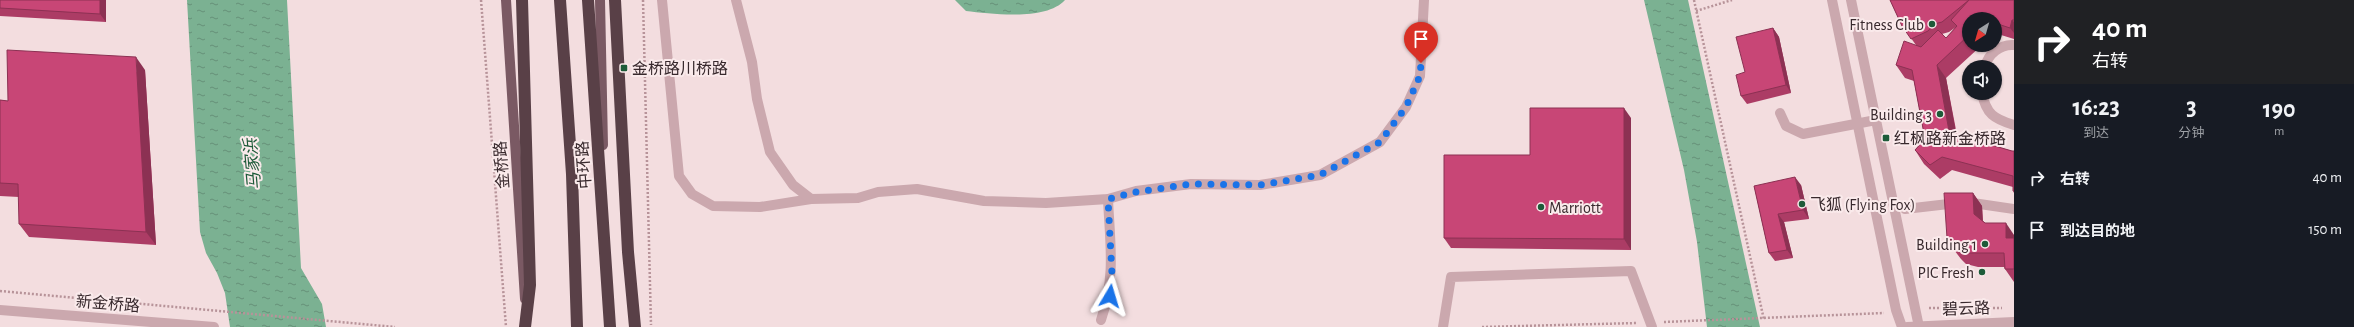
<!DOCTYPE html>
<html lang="zh">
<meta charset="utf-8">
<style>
:root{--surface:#171b24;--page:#242831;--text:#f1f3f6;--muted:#9ea1a6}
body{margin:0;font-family:"Alegreya Sans","Noto Sans SC",sans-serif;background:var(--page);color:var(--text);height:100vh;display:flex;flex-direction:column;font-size:15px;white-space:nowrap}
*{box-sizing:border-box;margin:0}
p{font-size:13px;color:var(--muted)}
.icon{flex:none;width:22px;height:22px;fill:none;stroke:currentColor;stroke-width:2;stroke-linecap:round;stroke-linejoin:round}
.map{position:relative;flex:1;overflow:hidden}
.drawer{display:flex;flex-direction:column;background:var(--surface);width:340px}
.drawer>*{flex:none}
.top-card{background:#202124;color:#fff;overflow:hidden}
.needle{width:26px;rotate:217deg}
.controls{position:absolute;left:1962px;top:12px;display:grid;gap:8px}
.controls a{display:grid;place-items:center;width:40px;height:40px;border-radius:50%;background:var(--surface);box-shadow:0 1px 3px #0004;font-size:20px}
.pin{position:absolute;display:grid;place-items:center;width:34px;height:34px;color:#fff;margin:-41px -17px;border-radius:50% 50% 50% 0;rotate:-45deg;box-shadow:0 0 4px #0007}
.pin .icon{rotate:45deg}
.me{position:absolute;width:44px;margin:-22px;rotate:7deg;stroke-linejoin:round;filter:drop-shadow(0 0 3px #0008)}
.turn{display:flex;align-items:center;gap:14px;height:84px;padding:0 12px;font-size:18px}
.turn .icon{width:52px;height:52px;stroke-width:2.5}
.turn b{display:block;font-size:28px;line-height:34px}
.eta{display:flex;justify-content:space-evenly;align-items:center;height:68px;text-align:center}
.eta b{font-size:24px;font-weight:700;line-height:28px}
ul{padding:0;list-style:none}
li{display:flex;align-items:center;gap:12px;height:52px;padding:0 12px}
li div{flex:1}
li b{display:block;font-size:15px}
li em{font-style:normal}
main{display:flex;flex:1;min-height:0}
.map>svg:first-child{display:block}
.water{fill:url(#water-ripples)}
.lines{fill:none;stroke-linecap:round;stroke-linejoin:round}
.path{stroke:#b79399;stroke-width:2.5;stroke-dasharray:2 2;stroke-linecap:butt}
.minor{stroke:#cba8ae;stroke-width:10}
.major{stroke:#7a5963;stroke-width:10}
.highway{stroke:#594047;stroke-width:12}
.highway-bridge{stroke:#594047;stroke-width:12}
.wall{fill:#ac3c65;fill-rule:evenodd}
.shaded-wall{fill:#8c3153}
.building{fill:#c84676;stroke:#8c3153}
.route{stroke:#1a73e8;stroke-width:7;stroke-dasharray:0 12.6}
.poi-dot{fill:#1d5b39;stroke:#faeaeb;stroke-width:1.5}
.labels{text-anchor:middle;stroke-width:4;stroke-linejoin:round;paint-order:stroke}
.poi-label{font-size:16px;fill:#38292d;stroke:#faeaeb;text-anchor:end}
.street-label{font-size:16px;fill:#38292d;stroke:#faeaeb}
.water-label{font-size:17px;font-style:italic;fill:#1d5b39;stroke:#faeaeb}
</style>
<main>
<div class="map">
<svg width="2014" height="327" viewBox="0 0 2014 327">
<defs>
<pattern id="water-ripples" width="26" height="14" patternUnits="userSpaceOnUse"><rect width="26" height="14" fill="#7bb192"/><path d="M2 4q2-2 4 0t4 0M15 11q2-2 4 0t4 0" fill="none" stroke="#669078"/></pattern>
</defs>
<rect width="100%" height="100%" fill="#f3dddf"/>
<g class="water">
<path d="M187,0H287L301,268L322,304L326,327H230L225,293L217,273L206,253L200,232Z"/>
<path d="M955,0H1065C1046,21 993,14 966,11Z"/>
<path d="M1644,0H1688L1760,327H1707L1697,242L1684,170Z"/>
</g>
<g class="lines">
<g class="path">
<path d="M481,0L506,327"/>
<path d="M643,0L651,325"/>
<path d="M1694,0L1764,320"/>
<path d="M1696,11L1732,0"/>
<path d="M0,291L395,327"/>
<path d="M1929,308H2002"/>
<path d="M1664,322L1884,313"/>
<path d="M1482,327L1637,323"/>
</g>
<g class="minor">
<path d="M662,0L679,176L692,194L713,206L760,207L811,199"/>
<path d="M736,0L752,62L757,99L770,152L793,185L811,199L858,198L878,192L917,189L984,201L1046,203L1108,199L1136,191L1191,184L1260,185L1320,175L1380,142L1406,107L1420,76L1424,0"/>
<path d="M1832,0L1896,310L1902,327"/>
<path d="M1851,0L1919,327"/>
<path d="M1985,67C1988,54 2000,44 2014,45"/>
<path d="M1982,93C1986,114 1994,119 2014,125"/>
<path d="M1780,113L1786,126L1803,134L1876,120"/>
<path d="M1905,209L1966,202L2014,209"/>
<path d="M0,310L214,327"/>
<path d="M1101,320C1116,276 1110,244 1108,199"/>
<path d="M1443,327L1451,277L1631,271L1652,327"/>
<path d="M1907,327L2014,322"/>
</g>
<g class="major">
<path d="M506,0L525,299"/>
<path d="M600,0L603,145"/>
</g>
<g class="highway">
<path d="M560,0L572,174L577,327"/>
<path d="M615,0L628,252L635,327"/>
</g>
<g class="highway-bridge">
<path d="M522,0L530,285L525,327"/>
<path d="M588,0L610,327"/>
</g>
</g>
<g class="wall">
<path d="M0,0H106V22L0,16Z"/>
<path d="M1890,0H2014V39L2001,35L1999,38L1995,40V19H1969V45H1982L1946,78L1957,135L2012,151H2014V193L2013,191V187L1952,170L1940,179L1924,164L1915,150L1925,139L1914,81L1905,78L1896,65L1916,45L1902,26ZM1956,27L1946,38L1942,34L1949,32Z"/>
<path d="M1773,28L1779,37L1791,93L1747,104L1741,96L1745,72Z"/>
<path d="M145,70L156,245L29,237L19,224V197L0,196V100L8,101Z"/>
<path d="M1631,118V250L1451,248L1444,238L1530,155Z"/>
<path d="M1801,185L1809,219L1784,222L1793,258L1775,261L1769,253L1754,186Z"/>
<path d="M1973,193L1982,206L1983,221L1985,223L2014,235V282L2005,269L2004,267H1978L1966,264L1961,259L1951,246Z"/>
</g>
<g class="shaded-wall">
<path d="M100,0H106V22L100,14Z"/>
<path d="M2012,20L2014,22V33L2010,28Z"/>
<path d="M1995,27L2001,35L1999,38L1995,32Z"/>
<path d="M1773,28L1779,37L1791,93L1786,85Z"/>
<path d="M136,57L145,70L156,245L146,232Z"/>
<path d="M1937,65L1946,78L1958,144L1949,131Z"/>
<path d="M1624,108L1631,118V250L1624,239Z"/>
<path d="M1795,177L1801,185L1809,219L1803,210Z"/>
<path d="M1973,193L1982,206L1983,227L1974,214Z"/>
<path d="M1778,214L1784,222L1793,258L1787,250Z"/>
<path d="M2006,223L2014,235V249L2006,238Z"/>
</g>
<g class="building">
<path d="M0,0H100V14L0,8Z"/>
<path d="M1890,0H1969L1942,22L1934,24L1928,31L1911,39L1902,26Z"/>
<path d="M1969,0H2014V20H2012L2010,28L1995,23V19H1969V35L1937,65L1949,131L1954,134L2012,151H2014V191H2013V176L1942,157L1930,165L1915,150L1925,139L1912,70L1896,65L1904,41L1921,47L1938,30L1946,38L1957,26L1951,20Z"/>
<path d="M1773,28L1786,85L1741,96L1736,75L1745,72L1736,37Z"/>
<path d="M7,50L136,57L146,232L19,224L18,184L0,183V100L8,101Z"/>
<path d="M1530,108H1624V239L1444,238V155H1530Z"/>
<path d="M1795,177L1803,210L1778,214L1787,250L1769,253L1754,186Z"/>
<path d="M1944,193H1973L1974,214L1985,223H2006V238H2014V269H2005L2004,253H1969L1957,251L1951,246L1947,238Z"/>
</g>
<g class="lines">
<path class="route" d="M1110,296L1112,274L1108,199L1136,192L1191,184L1260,185L1320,175L1380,142L1406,107L1420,76L1421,63"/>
</g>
<g class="poi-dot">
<circle cx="1932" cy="24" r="4"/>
<rect x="620" y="64" width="8" height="8" rx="2"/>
<circle cx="1940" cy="114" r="4"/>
<rect x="1882" y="134" width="8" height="8" rx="2"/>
<circle cx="1802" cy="204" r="4"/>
<circle cx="1541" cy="207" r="4"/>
<circle cx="1985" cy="244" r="4"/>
<circle cx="1982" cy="272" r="4"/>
</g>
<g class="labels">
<g class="poi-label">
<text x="1924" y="30">Fitness Club</text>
<text x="632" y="74" text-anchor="start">金桥路川桥路</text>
<text x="1932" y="120">Building 3</text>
<text x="1894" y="144" text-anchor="start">红枫路新金桥路</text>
<text x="1810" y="210" text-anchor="start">飞狐 (Flying Fox)</text>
<text x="1549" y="213" text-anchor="start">Marriott</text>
<text x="1977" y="250">Building 1</text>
<text x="1974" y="278">PIC Fresh</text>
</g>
<g class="street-label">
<text transform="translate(501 165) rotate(-94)" y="6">金桥路</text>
<text transform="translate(583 165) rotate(-94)" y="6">中环路</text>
<text transform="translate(108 303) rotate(5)" y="6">新金桥路</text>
<text transform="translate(1966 308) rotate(-2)" y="6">碧云路</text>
</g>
<g class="water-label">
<text transform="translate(252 164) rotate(-95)" y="6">马家浜</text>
</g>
</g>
</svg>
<div class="controls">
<a><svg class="needle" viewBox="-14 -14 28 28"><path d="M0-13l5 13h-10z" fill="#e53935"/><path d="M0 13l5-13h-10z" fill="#9ea1a6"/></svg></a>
<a><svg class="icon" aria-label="sound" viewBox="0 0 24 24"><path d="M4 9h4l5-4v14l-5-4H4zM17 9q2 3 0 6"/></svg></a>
</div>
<div class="pin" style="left:1421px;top:63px;background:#d93025"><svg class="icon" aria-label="arrive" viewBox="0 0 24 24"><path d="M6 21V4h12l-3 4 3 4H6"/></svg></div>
<svg class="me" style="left:1110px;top:296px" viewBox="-20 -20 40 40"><path d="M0-17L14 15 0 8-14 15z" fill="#1a73e8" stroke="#fff" stroke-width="4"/></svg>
</div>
<section class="drawer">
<div class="top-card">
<div class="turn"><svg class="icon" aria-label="right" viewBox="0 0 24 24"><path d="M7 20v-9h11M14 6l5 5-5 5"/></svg><div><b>40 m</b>右转</div></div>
</div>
<div class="eta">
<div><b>16:23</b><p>到达</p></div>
<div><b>3</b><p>分钟</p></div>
<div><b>190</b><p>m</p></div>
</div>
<ul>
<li><svg class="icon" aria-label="right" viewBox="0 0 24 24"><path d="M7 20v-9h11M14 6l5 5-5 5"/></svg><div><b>右转</b></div><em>40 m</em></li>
<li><svg class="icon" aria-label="arrive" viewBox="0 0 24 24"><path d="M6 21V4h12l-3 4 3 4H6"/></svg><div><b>到达目的地</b></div><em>150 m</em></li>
</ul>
</section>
</main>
